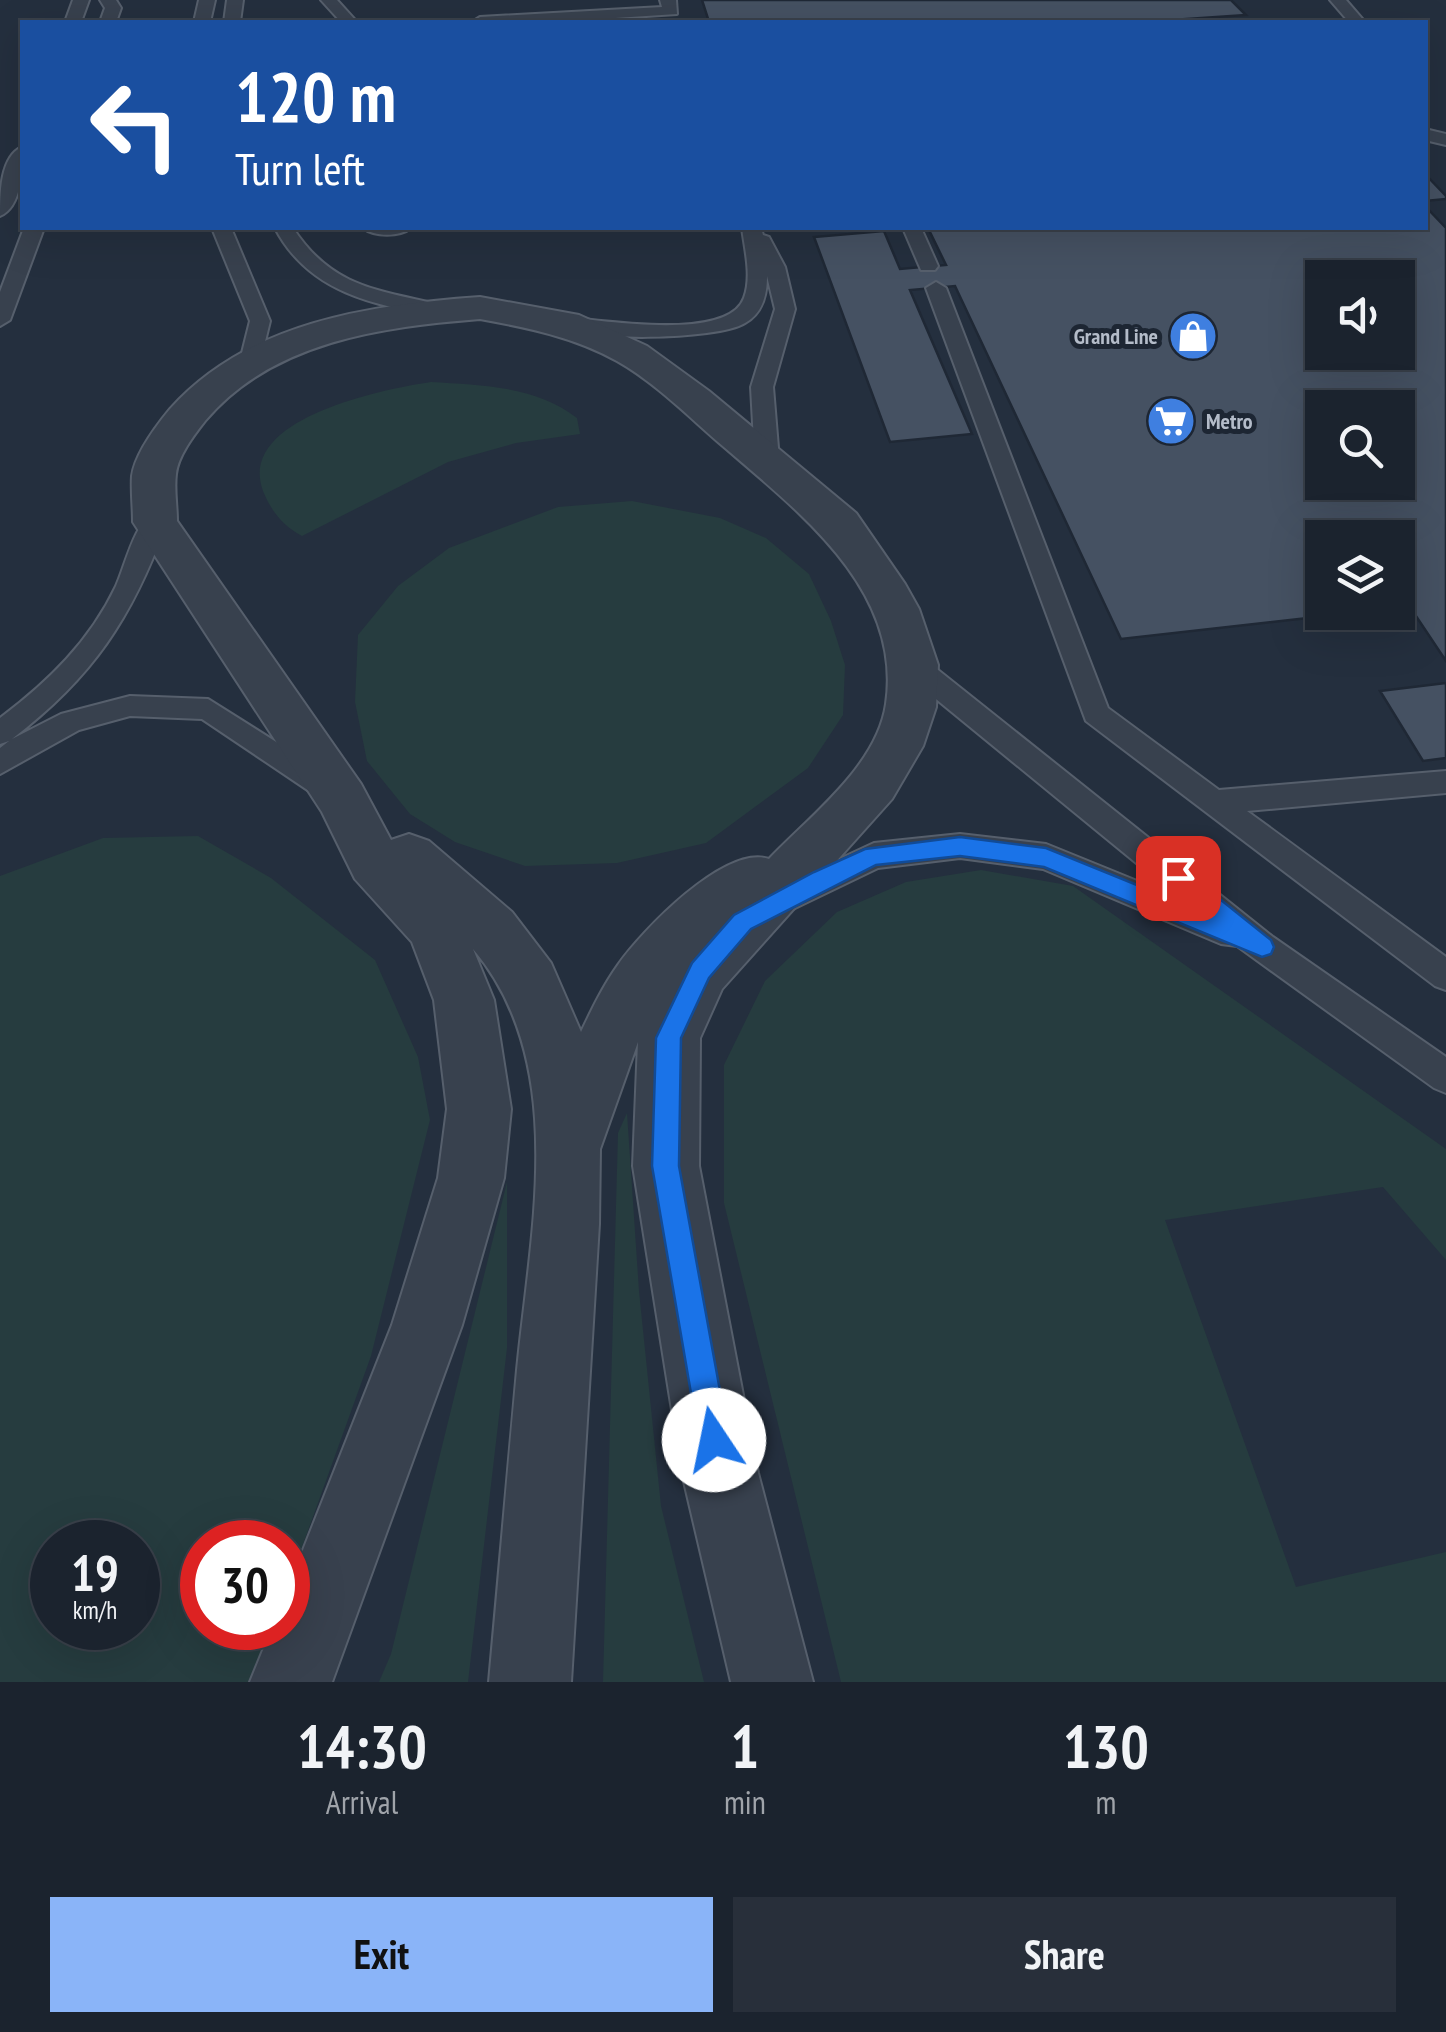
<!DOCTYPE html>
<style>
:root{--surface:#1b232e;--page:#282f3a;--text:#f1f3f6;--muted:#a0a4aa;--line:#39404a;--accent:#8ab4f8}
body{margin:0;font-family:"PT Sans Narrow",sans-serif;background:var(--page);color:var(--text);height:100vh;display:flex;flex-direction:column;font-size:38px;white-space:nowrap}
*{box-sizing:border-box;margin:0}
p{font-size:32px;color:var(--muted)}
.icon{flex:none;width:55px;height:55px;fill:none;stroke:currentColor;stroke-width:2;stroke-linecap:round;stroke-linejoin:round}
.map{position:relative;height:1682px;overflow:hidden}
.side{display:flex;flex-direction:column;background:var(--surface);flex:1}
.side>*{flex:none}
.hud{position:absolute;left:20px;top:20px;width:1408px;height:210px;border-radius:0px;box-shadow:0 10px 40px #0002,0 0 0 2px var(--line);background:#1a4fa0;color:#fff;overflow:hidden}
.controls{position:absolute;left:1305px;top:260px;display:grid;gap:20px}
.controls a{display:grid;place-items:center;width:110px;height:110px;border-radius:0px;background:var(--surface);box-shadow:0 10px 40px #0002,0 0 0 2px var(--line);font-size:50px}
.speed{position:absolute;left:30px;top:1520px;display:flex;gap:20px;font-size:50px;font-weight:700;text-align:center}
.speed>*{display:grid;place-content:center;width:130px;height:130px;border-radius:50%;background:var(--surface);box-shadow:0 10px 40px #0002,0 0 0 2px var(--line);line-height:1}
.speed small{font-size:25px;font-weight:400}
.speed .limit{border:15px solid #d22;background:#fff;color:#111}
.pin{position:absolute;display:grid;place-items:center;width:85px;height:85px;color:#fff;margin:-42px;border-radius:20px;box-shadow:0 5px 15px #0006}
.me{position:absolute;width:110px;margin:-55px;rotate:349deg;stroke-linejoin:round;filter:drop-shadow(0 0 8px #0008)}
.turn{display:flex;align-items:center;gap:35px;height:210px;padding:0 50px;font-size:45px}
.turn .icon{width:130px;height:130px;stroke-width:2.5}
.turn b{display:block;font-size:70px;line-height:85px}
.eta{display:flex;justify-content:space-evenly;align-items:center;height:170px;text-align:center}
.eta b{font-size:60px;font-weight:600;line-height:70px}
.action{display:flex;gap:20px;margin-top:auto;padding:20px 50px}
.action a{flex:1;height:115px;border-radius:0px;background:var(--accent);color:#111;font-size:40px;font-weight:600;line-height:115px;text-align:center}
.action a+a{background:var(--page);color:var(--text)}
.map>svg:first-child{display:block}
.green{fill:#263c3f;fill-rule:evenodd}
.building{fill:#455162;stroke:#1f2835;stroke-width:2.5;fill-rule:evenodd}
.lines{fill:none;stroke-linecap:round;stroke-linejoin:round}
.service-casing{stroke:#565f6c;stroke-width:4}
.minor-casing{stroke:#565f6c;stroke-width:4}
.service{fill:#38414e;fill-rule:evenodd}
.minor{fill:#38414e;fill-rule:evenodd}
.route{fill:#1a73e8;stroke:#114b97;stroke-width:2.5}
.labels{text-anchor:middle;stroke-width:10;stroke-linejoin:round;paint-order:stroke}
.far-poi-label{font-size:22px;font-weight:bold;fill:#b4bcc9;stroke:#1d2633;text-anchor:end}
</style>
<div class="map">
<svg width="1446" height="1682" viewBox="0 0 1446 1682">
<rect width="100%" height="100%" fill="#242f3e"/>
<g class="green">
<path d="M431,382C481,385 536,386 577,418L580,434L516,443L448,462L302,536C283,526 271,511 263,491C236,418 384,389 431,382Z"/>
<path d="M632,501L720,518L766,538L809,574L831,621L845,665L843,715L808,768L706,843L617,863L525,866L455,842L410,814L367,761L355,702L358,635L398,586L449,548L558,507Z"/>
<path d="M198,836L271,878L375,960L418,1057L430,1120L371,1356L288,1586V1542H202V1628H273L253,1682H0V876L103,838ZM52,1542H138V1628H52Z"/>
<path d="M981,870L1073,886L1446,1149V1260L1383,1187L1165,1220L1296,1587L1446,1552V1682H841L724,1203V1065L765,981L837,912L906,882Z"/>
<path d="M627,1113L639,1291L661,1506L704,1682H603L618,1133Z"/>
<path d="M507,1182V1348L468,1682H379L391,1654Z"/>
</g>
<g class="building">
<path d="M702,0H1231L1246,15L1142,22H709Z"/>
<path d="M1425,174L1446,196V199L1425,201Z"/>
<path d="M1425,206L1446,228V661L1410,607L1398,608V538H1322V612H1361L1121,639L955,286L910,290L972,434L890,442L814,237L884,231L900,269L946,265L928,228H1425ZM1322,278H1398V352H1322ZM1322,408H1398V482H1322Z"/>
<path d="M1446,683V758L1423,761L1380,691Z"/>
</g>
<g class="lines">
<g class="service-casing">
<g id="service">
<path d="M73,0H89L81,22H65Z"/>
<path d="M100,0H116L121,8L116,22H100L105,8Z"/>
<path d="M199,0H215L210,22H194Z"/>
<path d="M227,0H243L240,22H224Z"/>
<path d="M321,0H337L357,22H341Z"/>
<path d="M660,0H676L677,14L553,22H472L480,17L662,7Z"/>
<path d="M1330,0H1346L1365,22H1349Z"/>
<path d="M1425,129L1446,134V145L1425,140Z"/>
<path d="M22,147C23,167 22,207 0,216C0,195 0,156 22,147Z"/>
<path d="M24,228H44L10,320L0,326V292Z"/>
<path d="M212,228H231L270,321L259,366H243L240,361L250,321Z"/>
<path d="M275,228H293C334,291 383,290 449,307L452,311L442,317C374,305 309,293 275,228Z"/>
<path d="M363,228H411C400,237 374,237 363,228Z"/>
<path d="M742,228H761L763,235L769,237L785,267L795,309L773,387L779,460L767,467L755,460L751,387L775,309L767,276C767,294 763,313 745,323C718,340 576,343 554,323L565,317C602,320 728,342 744,298C752,277 745,250 742,228Z"/>
<path d="M903,228H921L938,266L935,270H921Z"/>
<path d="M936,282L946,288L1108,708L1219,790L1446,771V793L1247,811L1446,957V990L1435,986L1086,721L926,288Z"/>
<path d="M155,514L167,522C132,618 93,677 12,739L61,714L130,696L208,699L335,779L340,787L335,795L325,799L315,795L202,719L130,716L79,730L0,774V748L9,741L0,744V718C48,682 90,641 116,586C125,567 135,519 155,514Z"/>
<path d="M913,655L923,658L1273,937L1446,1057V1093L1434,1088L1237,946L1221,944L1043,869L960,858L878,868L795,908L784,912L773,908L768,899L773,890L874,843L960,834L1046,844L1179,898L903,672L900,665L903,658Z"/>
</g>
</g>
<g class="minor-casing">
<path id="minor" d="M480,297L579,315L647,346L709,391L856,513L905,584L919,609L938,665L936,707L923,746L892,799L722,989L700,1038L699,1166L758,1473L813,1682H731L682,1473L633,1166L638,1042L600,1149L599,1224L571,1682H489C499,1578 507,1474 517,1370C530,1234 570,1063 473,949L494,1000L511,1109L504,1178L462,1325L332,1682H250L272,1628H288V1588L392,1325L438,1178L447,1109L434,1000L412,942L355,879L322,812L133,522C133,507 131,491 132,476C135,454 156,426 170,409C248,322 369,305 480,297ZM480,319C529,328 573,337 617,361C656,383 690,418 724,447C799,512 903,590 886,704C877,766 810,816 769,859C725,844 642,931 618,965C603,986 592,1009 581,1032L551,963L512,912L429,841L409,834L391,840L361,784L177,521C177,506 174,489 176,474C178,456 194,435 205,421C272,341 382,327 480,319Z"/>
</g>
<use href="#service" class="service"/>
<use href="#minor" class="minor"/>
</g>
<path class="route" d="M960,837L1046,848L1201,911L1166,878L1170,872H1186L1271,940L1274,947L1271,954L1262,957L1044,867L960,856L876,865L751,929L709,978L681,1038L679,1166L729,1440L725,1451L714,1455L703,1451L699,1440L652,1166L656,1038L692,963L734,915L814,872L865,849Z"/>
<defs>
<g id="shop-disc" transform="scale(2.5)"><circle r="9.5" fill="#3f7fe0" stroke="#1d2633"/><path d="M-5-2.5h2.3a2.7 3.5 0 0 1 5.4 0H5L5.5 6h-11ZM-1.5-2.5h3a1.5 2.3 0 0 0-3 0Z" fill="#fff"/></g>
<g id="supermarket-disc" transform="scale(2.5)"><circle r="9.5" fill="#3f7fe0" stroke="#1d2633"/><path d="M-6-5.5h2.5l.6 2H6L4.5 2H-2.5L-4.4-4H-6ZM-1.5 3.2a1.3 1.3 0 1 0 .1 0ZM3 3.2a1.3 1.3 0 1 0 .1 0Z" fill="#fff"/></g>
</defs>
<g fill-rule="evenodd">
<use href="#shop-disc" x="1193" y="336"/>
<use href="#supermarket-disc" x="1171" y="421"/>
</g>
<g class="labels">
<g class="far-poi-label">
<text x="1158" y="344">Grand Line</text>
<text x="1206" y="429" text-anchor="start">Metro</text>
</g>
</g>
</svg>
<div class="controls">
<a><svg class="icon" aria-label="sound" viewBox="0 0 24 24"><path d="M4 9h4l5-4v14l-5-4H4zM17 9q2 3 0 6"/></svg></a>
<a><svg class="icon" aria-label="search" viewBox="0 0 24 24"><circle cx="10" cy="10" r="6"/><path d="M15 15l6 6"/></svg></a>
<a><svg class="icon" aria-label="layers" viewBox="0 0 24 24"><path d="M12 4l9 5-9 5-9-5zM3 14l9 5 9-5"/></svg></a>
</div>
<div class="speed"><div>19<small>km/h</small></div><div class="limit">30</div></div>
<div class="pin" style="left:1178px;top:878px;background:#d93025"><svg class="icon" aria-label="arrive" viewBox="0 0 24 24"><path d="M6 21V4h12l-3 4 3 4H6"/></svg></div>
<svg class="me" style="left:714px;top:1440px" viewBox="-20 -20 40 40"><circle r="19" fill="#fff"/><path d="M0-13L10 11 0 6-10 11z" fill="#1a73e8"/></svg>
<div class="hud">
<div class="turn"><svg class="icon" aria-label="left" viewBox="0 0 24 24"><path d="M17 20v-9H6M10 6l-5 5 5 5"/></svg><div><b>120 m</b>Turn left</div></div>
</div>
</div>
<section class="side">
<div class="eta">
<div><b>14:30</b><p>Arrival</p></div>
<div><b>1</b><p>min</p></div>
<div><b>130</b><p>m</p></div>
</div>
<div class="action"><a>Exit</a><a>Share</a></div>
</section>
